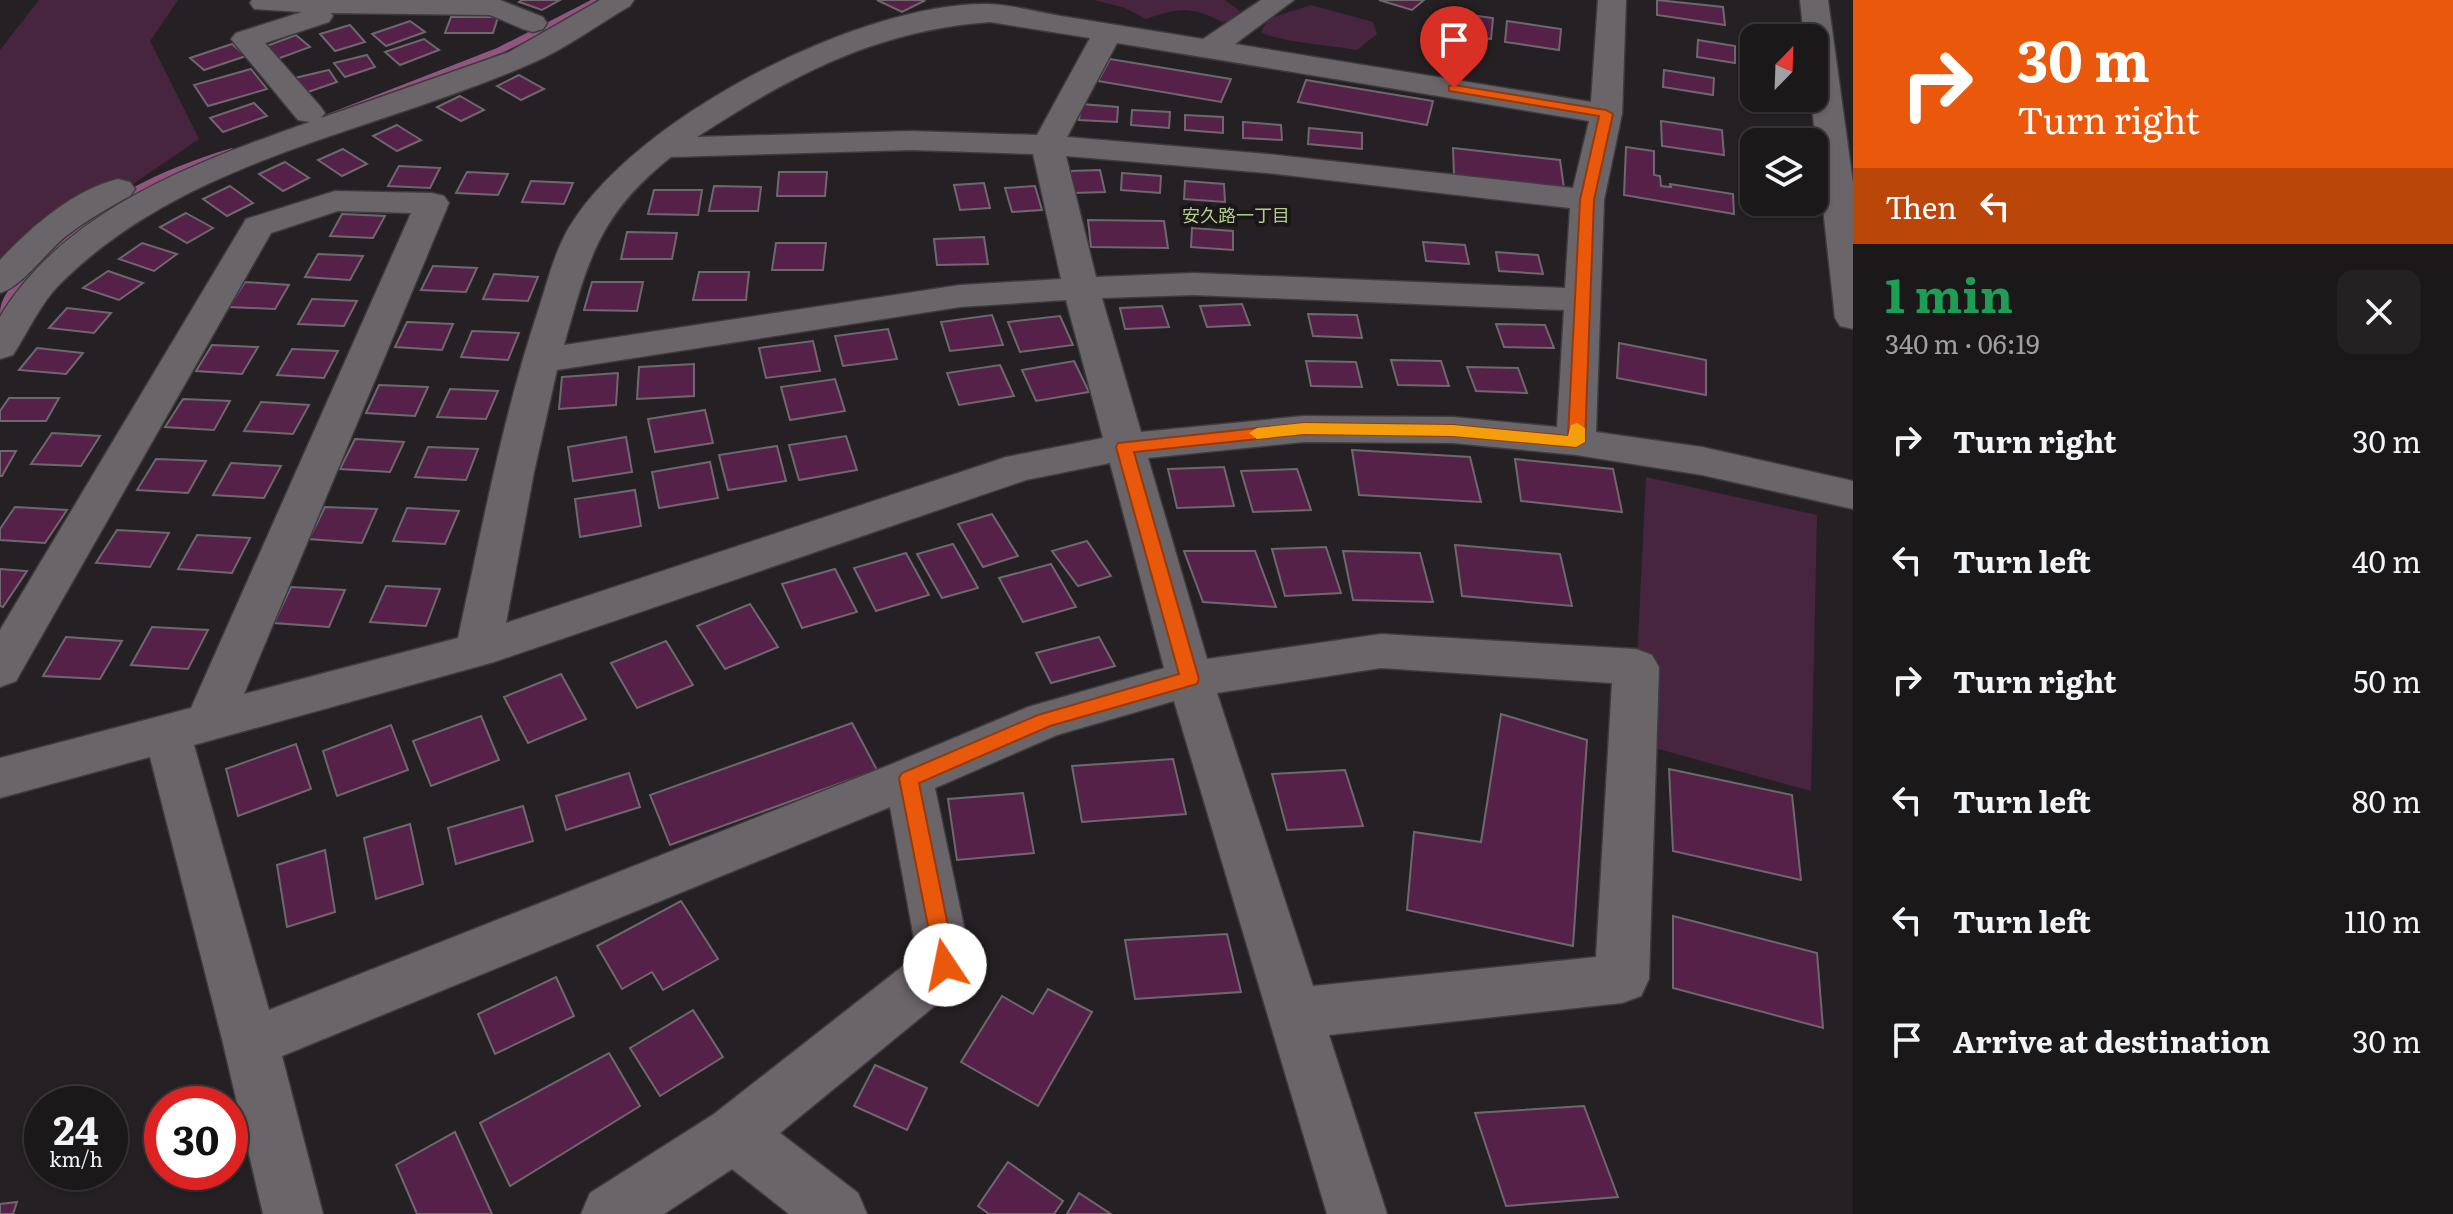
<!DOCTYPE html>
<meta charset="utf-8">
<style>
:root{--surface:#1b181a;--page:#242123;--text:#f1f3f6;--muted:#a0a0a2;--line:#393739}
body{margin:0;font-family:Literata,"Noto Sans JP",serif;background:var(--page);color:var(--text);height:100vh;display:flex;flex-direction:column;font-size:30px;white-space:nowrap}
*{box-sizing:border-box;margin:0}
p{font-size:26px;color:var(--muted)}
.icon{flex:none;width:44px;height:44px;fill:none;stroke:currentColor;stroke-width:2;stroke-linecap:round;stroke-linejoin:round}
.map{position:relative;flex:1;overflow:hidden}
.details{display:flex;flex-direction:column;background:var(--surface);width:600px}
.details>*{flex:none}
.banner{background:#ea580c;color:#fff;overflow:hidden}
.needle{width:52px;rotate:23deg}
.fabs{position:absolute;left:1740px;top:24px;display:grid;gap:16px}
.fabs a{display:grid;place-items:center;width:88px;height:88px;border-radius:16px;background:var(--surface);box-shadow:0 2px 6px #0004,0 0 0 2px var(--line);font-size:40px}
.speed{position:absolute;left:24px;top:1086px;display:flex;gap:16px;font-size:40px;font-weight:700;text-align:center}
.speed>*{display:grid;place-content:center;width:104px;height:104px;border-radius:50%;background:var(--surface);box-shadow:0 2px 6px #0004,0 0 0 2px var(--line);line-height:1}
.speed small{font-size:20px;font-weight:400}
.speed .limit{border:12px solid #d22;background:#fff;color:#111}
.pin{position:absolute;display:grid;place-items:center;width:68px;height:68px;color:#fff;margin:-82px -34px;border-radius:50% 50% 50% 0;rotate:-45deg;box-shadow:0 0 8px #0007}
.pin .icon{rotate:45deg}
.me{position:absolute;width:88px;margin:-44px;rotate:349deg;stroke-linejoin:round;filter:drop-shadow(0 0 6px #0008)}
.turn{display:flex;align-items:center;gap:28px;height:168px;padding:0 32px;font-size:36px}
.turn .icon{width:104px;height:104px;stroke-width:2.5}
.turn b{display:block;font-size:56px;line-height:68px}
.then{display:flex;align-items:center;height:76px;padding:0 32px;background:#0003;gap:16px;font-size:30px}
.round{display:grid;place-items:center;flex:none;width:84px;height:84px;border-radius:16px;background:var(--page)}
.overview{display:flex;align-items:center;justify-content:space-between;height:136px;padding:0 32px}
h1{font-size:48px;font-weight:700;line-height:60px;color:#1e9e55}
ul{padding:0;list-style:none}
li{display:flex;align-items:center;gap:24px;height:120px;padding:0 32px}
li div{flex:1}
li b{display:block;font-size:30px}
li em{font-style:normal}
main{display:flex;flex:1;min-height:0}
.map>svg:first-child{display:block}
.green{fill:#48253e}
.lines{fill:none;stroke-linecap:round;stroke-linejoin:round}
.stream{fill:#905680;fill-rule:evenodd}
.building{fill:#562149;stroke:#6e686c;stroke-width:2}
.minor-casing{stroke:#3e3b3e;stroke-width:3}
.tertiary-casing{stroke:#3e3b3e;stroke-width:3}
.minor{fill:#6a6569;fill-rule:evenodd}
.tertiary{fill:#6a6569;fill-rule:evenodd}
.route{fill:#ea580c;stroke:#983908;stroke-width:2}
.slow{fill:#f59e0b}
.labels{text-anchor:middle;stroke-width:8;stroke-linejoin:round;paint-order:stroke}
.far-neighbourhood-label{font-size:18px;fill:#b0cf89;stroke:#1b1619}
</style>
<main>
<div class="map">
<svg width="1853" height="1214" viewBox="0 0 1853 1214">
<rect width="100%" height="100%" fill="#242023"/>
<g class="green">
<path d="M39,0H178L150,41L199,139L13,266L0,278V50Z"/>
<path d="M1094,0H1225L1241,12L1235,19L1222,22C1191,6 1179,8 1146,19L1125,8Z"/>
<path d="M1311,5L1373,22L1377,34L1357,50C1336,46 1273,41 1261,32L1268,19Z"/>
<path d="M1646,477L1817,515L1811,791L1633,742Z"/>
</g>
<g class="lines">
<g class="stream">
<path d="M591,0H602L569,20L504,52L334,117L325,115L497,48Z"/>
<path d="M232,148L237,151L236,153C204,165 173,175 143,190C87,219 41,262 4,313L0,314C0,296 13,285 24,273C78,210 153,171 232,148Z"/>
</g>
</g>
<g class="building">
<path d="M522,0H560L542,10L519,2Z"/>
<path d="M877,0H921L924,1L902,12Z"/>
<path d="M1379,0H1424L1412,10Z"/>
<path d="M1657,0L1723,7L1725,25L1657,15Z"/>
<path d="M1441,11L1493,18L1491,39L1437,31Z"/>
<path d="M451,17H498L493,33H445Z"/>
<path d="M410,21L425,32L386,46L372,34Z"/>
<path d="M1507,21L1561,29L1559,50L1505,42Z"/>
<path d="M350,25L365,42L335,51L320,34Z"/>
<path d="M296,35L310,47L277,59L264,47Z"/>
<path d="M424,39L439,50L400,65L385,52Z"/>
<path d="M1698,40L1735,46V63L1697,57Z"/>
<path d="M232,44L246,56L204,70L190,58Z"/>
<path d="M367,55L375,67L345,77L334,63Z"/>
<path d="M1110,59L1231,79L1221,102L1098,81Z"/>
<path d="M251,69L267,89L208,106L194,85Z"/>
<path d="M329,70L337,82L305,93L295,78Z"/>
<path d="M1664,70L1714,78L1713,95L1663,87Z"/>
<path d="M519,75L544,89L521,100L497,86Z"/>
<path d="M1306,80L1433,101L1427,125L1298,102Z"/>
<path d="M460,96L484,110L461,121L437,107Z"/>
<path d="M254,103L267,116L223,132L210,118Z"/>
<path d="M1081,104L1118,107L1117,122L1079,120Z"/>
<path d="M1132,110L1170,112L1169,128L1131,125Z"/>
<path d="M1185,115L1223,117V133L1185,130Z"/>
<path d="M1661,121L1722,130L1724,155L1662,146Z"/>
<path d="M1243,122L1281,125L1282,140L1243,138Z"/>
<path d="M397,125L421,140L397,151L373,136Z"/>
<path d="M1309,128L1362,133V149L1308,144Z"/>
<path d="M1626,147L1654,151V175L1660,176L1661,186L1671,187L1670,184L1733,194L1734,214L1624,195Z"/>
<path d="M1453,148L1560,160L1564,188L1454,175Z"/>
<path d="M343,149L367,164L342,176L318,160Z"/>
<path d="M285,162L309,178L283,191L259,174Z"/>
<path d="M399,166L440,168L430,188L388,186Z"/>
<path d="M1100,170L1105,192L1074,193L1070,171Z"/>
<path d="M467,172L508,174L498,195L456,193Z"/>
<path d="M779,172H827L825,196H777Z"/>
<path d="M1122,173L1161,176L1160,193L1121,190Z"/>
<path d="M531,181L573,183L564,204L522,202Z"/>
<path d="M1185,181L1224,184L1225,202L1184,199Z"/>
<path d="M984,183L990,208L960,210L954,185Z"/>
<path d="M230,186L253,203L227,216L203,199Z"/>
<path d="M714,186L761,187L758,211H709Z"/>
<path d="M1035,186L1042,210L1012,212L1005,188Z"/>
<path d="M654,190H702L698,215L648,214Z"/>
<path d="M186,213L213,228L187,243L160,227Z"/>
<path d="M342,214L385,216L373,238L330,236Z"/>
<path d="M1088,220L1164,221L1168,248L1091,247Z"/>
<path d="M1192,228L1233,231V250L1191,247Z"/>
<path d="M627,232L677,233L672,259H621Z"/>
<path d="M984,237L988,264L937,265L934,239Z"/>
<path d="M1423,242L1465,245L1469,264L1426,261Z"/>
<path d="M142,243L177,254L154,271L119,259Z"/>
<path d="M776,243H826L823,270H772Z"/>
<path d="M1496,252L1538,255L1543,274L1499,271Z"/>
<path d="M318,254L363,256L350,280L305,277Z"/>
<path d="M433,266L477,268L466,292L421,290Z"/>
<path d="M108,271L143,283L119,300L83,288Z"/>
<path d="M699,272H749L746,300H693Z"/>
<path d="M494,274L538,277L528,301L483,299Z"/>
<path d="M245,282L289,285L275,309L229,307Z"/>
<path d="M592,282H643L637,311L584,310Z"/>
<path d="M312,299L357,301L344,326L298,324Z"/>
<path d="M1242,304L1250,325L1207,327L1200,306Z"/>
<path d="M1162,306L1169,327L1125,329L1120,308Z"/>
<path d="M67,308L111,313L94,333L49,328Z"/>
<path d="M1308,314L1357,315L1362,338L1313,336Z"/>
<path d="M992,315L1003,345L950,351L941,322Z"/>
<path d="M1060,316L1073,345L1020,352L1008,322Z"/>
<path d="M407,322L453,324L442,350L395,347Z"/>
<path d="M1496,324L1545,325L1554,348L1504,347Z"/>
<path d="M888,329L897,359L843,366L835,336Z"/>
<path d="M472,331L519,333L508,360L461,357Z"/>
<path d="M813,341L820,371L766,378L759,348Z"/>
<path d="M1619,343L1706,360V395L1617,378Z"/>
<path d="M212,345L258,347L242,374L196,371Z"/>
<path d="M37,348L83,353L66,374L19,370Z"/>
<path d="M292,349L338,351L324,378L277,375Z"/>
<path d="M1391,360L1441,361L1449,386L1398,385Z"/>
<path d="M1074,361L1089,392L1036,401L1022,370Z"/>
<path d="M1306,361L1356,362L1362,387L1311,386Z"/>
<path d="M694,364V396L637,399L639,367Z"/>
<path d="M1000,365L1014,396L959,405L947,373Z"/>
<path d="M1467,367L1518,368L1527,393L1476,391Z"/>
<path d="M618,373L616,405L559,409L562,377Z"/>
<path d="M835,379L845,411L790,420L781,387Z"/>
<path d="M379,385L428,387L415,416L366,413Z"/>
<path d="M450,389L498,391L486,419L437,417Z"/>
<path d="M9,398H59L46,421H0V411Z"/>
<path d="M183,399L230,401L214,430L165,427Z"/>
<path d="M261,402L309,405L293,434L244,431Z"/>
<path d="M705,410L713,443L655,452L648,419Z"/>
<path d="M52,433L100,436L81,466L31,464Z"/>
<path d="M846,436L857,470L799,480L789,445Z"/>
<path d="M626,437L632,472L573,481L568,447Z"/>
<path d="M355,439L404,442L390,472L340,469Z"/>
<path d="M777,446L786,481L728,490L719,455Z"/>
<path d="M428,447L478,449L466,480L415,477Z"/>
<path d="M1352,450L1470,457L1481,502L1359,495Z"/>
<path d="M0,451H16L2,476H0Z"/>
<path d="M156,459L206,461L188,493L137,490Z"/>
<path d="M1515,459L1613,469L1622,512L1521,501Z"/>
<path d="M710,462L718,498L659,508L652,472Z"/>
<path d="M231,463L281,466L264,498L213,495Z"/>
<path d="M1224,467L1234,506L1177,508L1168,469Z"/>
<path d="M1297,469L1311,510L1253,512L1241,471Z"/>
<path d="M635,490L641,526L580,537L575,499Z"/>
<path d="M15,507L67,510L45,543L0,540V529Z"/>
<path d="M325,507L377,509L362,543L309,539Z"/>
<path d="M407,508L459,511L445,544L393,541Z"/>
<path d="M992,514L1018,556L983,567L958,524Z"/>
<path d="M117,530L169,533L150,567L96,563Z"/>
<path d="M197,535L250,538L232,573L178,569Z"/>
<path d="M1087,541L1111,576L1078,586L1052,551Z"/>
<path d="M953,544L978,588L942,598L917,554Z"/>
<path d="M1455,545L1560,554L1572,606L1462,596Z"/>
<path d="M1326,547L1341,593L1285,596L1272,549Z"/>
<path d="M1184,551H1255L1276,607L1203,602Z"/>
<path d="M1343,551L1420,553L1433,602L1353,600Z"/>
<path d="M906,553L929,595L876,611L854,568Z"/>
<path d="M1051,564L1076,607L1023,622L999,578Z"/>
<path d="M0,569L27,571L3,607L0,606Z"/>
<path d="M835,569L857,612L802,628L782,584Z"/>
<path d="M386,586L440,589L426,626L370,622Z"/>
<path d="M291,587L345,590L329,627L274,623Z"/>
<path d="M750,604L778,647L725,669L697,626Z"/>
<path d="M152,627L208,630L188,669L131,665Z"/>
<path d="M66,637L122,641L100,679L43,676Z"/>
<path d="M1099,637L1115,666L1051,683L1036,653Z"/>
<path d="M666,641L693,685L637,708L611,663Z"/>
<path d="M561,674L586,719L528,743L504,697Z"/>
<path d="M1501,714L1587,740L1573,946L1407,910L1414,832L1481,842Z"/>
<path d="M481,716L499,760L431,786L413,741Z"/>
<path d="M852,723L877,770L670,845L650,795Z"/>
<path d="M391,725L408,770L337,796L323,751Z"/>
<path d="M296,744L311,789L238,816L226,769Z"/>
<path d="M1173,759L1186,814L1082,822L1072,766Z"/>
<path d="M1669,769L1792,795L1801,880L1673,851Z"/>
<path d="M1345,770L1363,826L1287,830L1272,774Z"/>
<path d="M629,773L640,807L566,830L556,796Z"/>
<path d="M1023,793L1034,853L957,860L948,799Z"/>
<path d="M523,806L533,841L456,864L448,828Z"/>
<path d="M410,824L423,884L376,899L364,838Z"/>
<path d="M325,850L335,912L287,927L277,865Z"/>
<path d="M681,901L718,959L663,990L652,972L622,989L597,946Z"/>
<path d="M1673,916L1817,953L1823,1028L1673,988Z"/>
<path d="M1227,934L1241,992L1135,999L1125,940Z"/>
<path d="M556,977L574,1016L495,1054L478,1014Z"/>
<path d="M1048,989L1092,1012L1038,1106L961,1062L1002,996L1033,1014Z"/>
<path d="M693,1010L723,1057L660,1096L630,1048Z"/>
<path d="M609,1053L640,1106L510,1186L480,1123Z"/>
<path d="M875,1065L927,1088L907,1130L854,1106Z"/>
<path d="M1584,1106L1618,1197L1506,1206L1475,1113Z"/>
<path d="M455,1132L492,1214H417L396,1165Z"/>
<path d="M1008,1162L1063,1201L1054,1214H989L978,1206Z"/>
<path d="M1079,1193L1111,1214H1067Z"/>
<path d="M17,1202L13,1214H0V1204Z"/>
</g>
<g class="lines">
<g class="minor-casing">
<g id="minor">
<path d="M252,0H500L543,17L547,23L543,29L533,32L523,29L490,15L331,13L333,16L329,22L265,43L320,106L325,113L321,118L509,52L600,0H634L630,6C597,25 566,49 530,64C373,133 186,158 60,284C40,304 28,332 13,355L0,359V317L4,310C71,207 199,161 310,122L298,120L231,39L236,33L302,12L254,9L250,3Z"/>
<path d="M1261,0H1294L1235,44L1591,102L1598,0H1626L1622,114L1604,200L1596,432L1702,447L1853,481V509L1702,475L1576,455L1453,443L1304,442L1148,458L1207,659L1381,634L1636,649L1652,655L1659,667L1649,979L1641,996L1622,1003L1329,1035L1387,1214H1327L1174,701L1057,735L935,788L972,965L964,982L780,1133L858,1193L867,1214H789L732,1169L664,1214H581L590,1193L714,1114L917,955L890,807L282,1056L323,1214H263L223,1043L150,757L0,798V758L191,708L411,213L338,211L271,233L16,681L0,687V630L246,219L335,191L432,193L444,196L449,203L244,694L458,638C482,528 503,416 538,311C546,287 552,260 564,237C623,122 861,1 989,4C1013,5 1037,12 1061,16C1108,24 1156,31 1203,39ZM990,22L1090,38L1037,135L911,131L697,137C790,76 877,30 990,22ZM1117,43L1589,121L1573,188L1267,154L1067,137ZM911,150L1033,154L1061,279L960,285L564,345C588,260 599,214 671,157ZM1066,156L1267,173L1570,208L1565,288L1194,273L1096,277ZM1194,295L1564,310L1557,427L1453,417L1304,416L1141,432L1102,298ZM1066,300L1103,438L1006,457L506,623L534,472L557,370L960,307ZM1110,463L1164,668L1028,707L892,764L269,1010L194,745L494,662L1026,480ZM1381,668L1612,683L1596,957L1313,986L1217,693Z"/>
<path d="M118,179L130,182L135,189L130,196C107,208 86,221 66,236C46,252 22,287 0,293V260C31,227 73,190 118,179Z"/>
</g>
</g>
<g class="tertiary-casing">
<path id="tertiary" d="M1800,0H1828L1853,183V329L1840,326L1835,318L1811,98H1814V38H1804Z"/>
</g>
<use href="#minor" class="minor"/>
<use href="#tertiary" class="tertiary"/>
</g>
<path class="route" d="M1454,85L1606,110L1613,114L1594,200L1585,442L1576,447L1453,436L1304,434L1134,452L1199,679L1197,684L1050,726L919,783L956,965L953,972L945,975L937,972L899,778L902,773L1038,715L1179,674L1116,447L1118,443L1304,423L1453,425L1568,436L1580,200L1599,116L1449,91V86Z"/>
<path class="slow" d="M1304,423L1453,425L1568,436L1571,425L1577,423L1585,428V442L1576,447L1453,436L1304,434L1257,439L1249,433L1257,428Z"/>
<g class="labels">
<g class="far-neighbourhood-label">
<text x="1236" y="222">安久路一丁目</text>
</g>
</g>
</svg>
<div class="fabs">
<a><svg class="needle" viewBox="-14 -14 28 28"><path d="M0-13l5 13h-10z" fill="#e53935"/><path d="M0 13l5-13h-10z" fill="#a0a0a2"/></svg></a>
<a><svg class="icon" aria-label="layers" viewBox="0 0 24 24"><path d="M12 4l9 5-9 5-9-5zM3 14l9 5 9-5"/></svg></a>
</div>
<div class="speed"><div>24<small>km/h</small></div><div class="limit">30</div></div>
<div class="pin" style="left:1454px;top:88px;background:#d93025"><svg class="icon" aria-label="arrive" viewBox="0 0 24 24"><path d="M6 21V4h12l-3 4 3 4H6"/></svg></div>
<svg class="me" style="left:945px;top:965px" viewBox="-20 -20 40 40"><circle r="19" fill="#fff"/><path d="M0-13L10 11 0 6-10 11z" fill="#ea580c"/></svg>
</div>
<section class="details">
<div class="banner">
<div class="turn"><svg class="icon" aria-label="right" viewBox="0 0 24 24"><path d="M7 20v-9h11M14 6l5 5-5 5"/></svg><div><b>30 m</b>Turn right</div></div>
<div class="then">Then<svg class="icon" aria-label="left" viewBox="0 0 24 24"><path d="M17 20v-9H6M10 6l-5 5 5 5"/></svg></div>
</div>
<div class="overview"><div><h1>1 min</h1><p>340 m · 06:19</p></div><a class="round"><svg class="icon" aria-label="close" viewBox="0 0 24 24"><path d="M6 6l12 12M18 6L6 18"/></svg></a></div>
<ul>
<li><svg class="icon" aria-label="right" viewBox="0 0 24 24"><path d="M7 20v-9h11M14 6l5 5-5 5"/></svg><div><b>Turn right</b></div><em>30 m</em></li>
<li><svg class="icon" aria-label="left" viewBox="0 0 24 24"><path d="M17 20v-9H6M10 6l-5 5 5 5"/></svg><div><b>Turn left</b></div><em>40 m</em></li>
<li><svg class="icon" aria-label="right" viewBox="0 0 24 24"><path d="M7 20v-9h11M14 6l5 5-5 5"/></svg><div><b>Turn right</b></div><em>50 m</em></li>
<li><svg class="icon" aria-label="left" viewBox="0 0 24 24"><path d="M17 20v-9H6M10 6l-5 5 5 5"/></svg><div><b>Turn left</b></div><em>80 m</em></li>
<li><svg class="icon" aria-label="left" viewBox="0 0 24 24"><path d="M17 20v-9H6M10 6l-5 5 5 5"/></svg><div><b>Turn left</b></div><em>110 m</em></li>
<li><svg class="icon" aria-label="arrive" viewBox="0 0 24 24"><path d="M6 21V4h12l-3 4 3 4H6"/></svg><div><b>Arrive at destination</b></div><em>30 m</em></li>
</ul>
</section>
</main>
